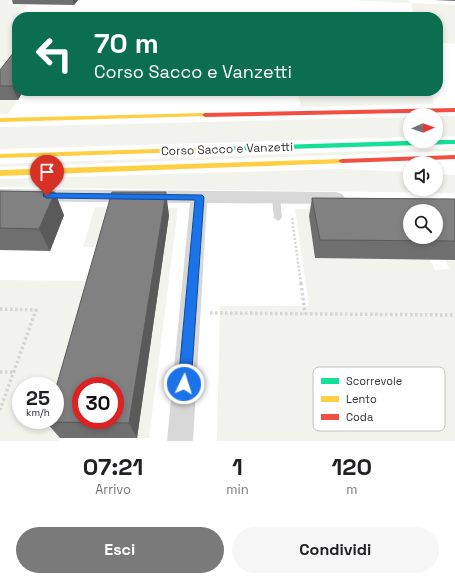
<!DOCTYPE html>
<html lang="it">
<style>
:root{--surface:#fff;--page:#f6f6f6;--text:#202124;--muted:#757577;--accent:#7a7a7a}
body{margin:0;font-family:"Space Grotesk",sans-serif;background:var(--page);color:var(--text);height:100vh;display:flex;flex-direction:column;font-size:15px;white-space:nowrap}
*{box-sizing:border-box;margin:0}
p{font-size:13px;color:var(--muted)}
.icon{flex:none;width:22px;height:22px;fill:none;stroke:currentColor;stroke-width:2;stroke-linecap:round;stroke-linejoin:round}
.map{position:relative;height:441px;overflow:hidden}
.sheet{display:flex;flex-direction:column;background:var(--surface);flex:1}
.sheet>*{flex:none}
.guide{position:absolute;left:12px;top:12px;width:431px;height:84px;border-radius:16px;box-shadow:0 2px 6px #0003;background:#0b6e4f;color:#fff;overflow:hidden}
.needle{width:26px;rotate:88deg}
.controls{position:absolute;left:403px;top:108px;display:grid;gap:8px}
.controls a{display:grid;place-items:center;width:40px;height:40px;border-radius:50%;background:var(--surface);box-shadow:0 2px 6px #0003;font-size:20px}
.speed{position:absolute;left:12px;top:377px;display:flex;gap:8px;font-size:20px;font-weight:700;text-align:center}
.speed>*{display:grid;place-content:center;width:52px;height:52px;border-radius:50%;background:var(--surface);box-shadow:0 2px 6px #0003;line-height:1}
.speed small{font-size:10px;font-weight:400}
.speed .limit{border:6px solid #d22;background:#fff;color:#111}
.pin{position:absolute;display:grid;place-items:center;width:34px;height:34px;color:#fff;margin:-41px -17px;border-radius:50% 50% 50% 0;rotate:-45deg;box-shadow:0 0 4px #0007}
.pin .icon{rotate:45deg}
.me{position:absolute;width:44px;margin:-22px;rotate:4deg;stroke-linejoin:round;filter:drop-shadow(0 0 3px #0008)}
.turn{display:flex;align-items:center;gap:14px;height:84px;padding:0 16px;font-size:18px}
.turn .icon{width:52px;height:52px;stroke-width:2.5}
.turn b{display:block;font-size:28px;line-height:34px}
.eta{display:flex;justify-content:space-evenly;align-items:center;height:68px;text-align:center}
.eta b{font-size:24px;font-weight:700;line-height:28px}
.button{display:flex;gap:8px;margin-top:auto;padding:8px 16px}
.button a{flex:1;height:46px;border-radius:24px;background:var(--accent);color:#fff;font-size:16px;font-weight:700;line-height:46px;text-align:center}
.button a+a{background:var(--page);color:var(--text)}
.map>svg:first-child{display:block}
.green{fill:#f2f3ec;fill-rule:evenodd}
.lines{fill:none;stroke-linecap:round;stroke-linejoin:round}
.path-far1{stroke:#d5d5d5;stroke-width:2.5;stroke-dasharray:2 2;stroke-linecap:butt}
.path{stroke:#d5d5d5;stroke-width:3.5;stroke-dasharray:2.5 2.5;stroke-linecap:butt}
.lane{fill:#d7d7d7;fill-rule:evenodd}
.street{fill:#d7d7d7;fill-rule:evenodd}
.fast{fill:#16e098;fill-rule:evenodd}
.slow{fill:#ffcf43;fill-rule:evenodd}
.jam{fill:#f24e42;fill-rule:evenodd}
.wall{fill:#6f6f6f}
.shaded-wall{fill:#5a5a5a}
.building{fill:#818181;stroke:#5a5a5a;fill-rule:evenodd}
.route{fill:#1a73e8;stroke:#114b97}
.labels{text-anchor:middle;stroke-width:4;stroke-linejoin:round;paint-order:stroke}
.street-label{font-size:12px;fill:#333;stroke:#fff}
.key{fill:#fff;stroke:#c2c2c2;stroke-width:1}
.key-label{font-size:11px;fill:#333}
</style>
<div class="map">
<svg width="455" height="441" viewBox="0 0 455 441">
<rect width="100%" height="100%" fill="#fff"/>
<g class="green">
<path d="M0,0H11L8,4L27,5L17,13H75L73,17H17V68L0,87Z"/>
<path d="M347,0H409L411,3L455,5V44L438,42V17H414L411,3Z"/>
<path d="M297,91H431L434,104L298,107L301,105Z"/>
<path d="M0,100H18L8,114H0Z"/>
<path d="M436,116H455V136L436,137Z"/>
<path d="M410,117V137L0,149V127Z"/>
<path d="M455,148V151L0,167V164Z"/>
<path d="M342,169L410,172V189H436V174L455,175V193L0,187V179Z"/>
<path d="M95,207L178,208L149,438H137L155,315L93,314L59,441H0V280L102,281L110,247H83ZM21,386H55V420H21Z"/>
<path d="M295,209L402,210L309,216L315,258L430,259L435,270L449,269L445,259H455V441H217L220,306H309Z"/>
</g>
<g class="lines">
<path class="path-far1" d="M292,218L301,284"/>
<g class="path">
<path d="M301,283L305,314"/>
<path d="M0,309L36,310L0,410"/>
<path d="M210,313L455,315"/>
<path d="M0,372H14"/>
</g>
<path class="lane" d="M276,195L280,198L282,218L278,221L274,218L272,198Z"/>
<path class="street" d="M0,189L336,192L342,194L345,198L342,202L336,204L207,203L193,441H167L190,203L0,201Z"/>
<path class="fast" d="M436,140H455V144L218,151L214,149L218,147Z"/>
<g class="slow">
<path d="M205,113L208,115L207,116L0,122V118Z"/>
<path d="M218,147L222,149L221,151L0,158V154Z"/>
<path d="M342,159L346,161L345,163L0,176V170Z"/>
</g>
<g class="jam">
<path d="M455,108V112L205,117L202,115L205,113Z"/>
<path d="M455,155V159L342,163L338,161L342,159Z"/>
</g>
</g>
<g class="wall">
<path d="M12,0H78L74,5L13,4Z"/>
<path d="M434,0H455V1Z"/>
<path d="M0,70L17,91H23L18,100H0Z"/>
<path d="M0,191L64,215L50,251L0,250Z"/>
<path d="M312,198L455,199V260L315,258L309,216Z"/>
<path d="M169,215L137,438H60L46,422Z"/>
</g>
<g class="shaded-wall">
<path d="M73,0H78L74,5Z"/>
<path d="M17,79V91H23L18,100L12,86Z"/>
<path d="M55,192L64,215L50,251L39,229Z"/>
<path d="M166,192L169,215L137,438L129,423Z"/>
</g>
<g class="building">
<path d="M17,48V79L12,86H0V70Z"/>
<path d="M0,191L55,192L39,229L0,228Z"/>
<path d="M112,192H166L129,423L46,422L47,420H55V391ZM81,386H115V420H81Z"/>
<path d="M312,198L455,199V241L320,240ZM410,211H436V237H410Z"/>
</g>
<path class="route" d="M44,193L202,195L204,197L191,384L189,389L184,390L180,389L178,384L195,200L47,198L43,196Z"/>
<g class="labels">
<g class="street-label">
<text transform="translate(227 149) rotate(-2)" y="4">Corso Sacco e Vanzetti</text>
</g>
</g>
<rect x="313" y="367" width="132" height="64" rx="6" class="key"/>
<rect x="321" y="378" width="18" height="6" fill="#16e098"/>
<rect x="321" y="396" width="18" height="6" fill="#ffcf43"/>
<rect x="321" y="414" width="18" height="6" fill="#f24e42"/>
<g class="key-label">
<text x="346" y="385">Scorrevole</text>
<text x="346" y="403">Lento</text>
<text x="346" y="421">Coda</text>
</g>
</svg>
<div class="controls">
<a><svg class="needle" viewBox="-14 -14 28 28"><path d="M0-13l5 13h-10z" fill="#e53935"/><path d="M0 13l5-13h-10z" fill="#757577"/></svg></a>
<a><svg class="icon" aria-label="sound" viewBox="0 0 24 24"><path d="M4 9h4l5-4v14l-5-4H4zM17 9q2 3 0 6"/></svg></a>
<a><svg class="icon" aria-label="search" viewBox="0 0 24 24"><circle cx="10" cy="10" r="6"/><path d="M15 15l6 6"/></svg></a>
</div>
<div class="speed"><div>25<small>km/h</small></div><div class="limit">30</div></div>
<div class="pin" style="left:47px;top:196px;background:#d93025"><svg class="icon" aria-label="arrive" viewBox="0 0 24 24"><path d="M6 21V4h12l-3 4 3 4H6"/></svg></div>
<svg class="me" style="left:184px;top:384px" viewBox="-20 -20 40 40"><circle r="17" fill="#1a73e8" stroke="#fff" stroke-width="3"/><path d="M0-11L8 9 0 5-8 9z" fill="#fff"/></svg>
<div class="guide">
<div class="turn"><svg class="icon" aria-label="left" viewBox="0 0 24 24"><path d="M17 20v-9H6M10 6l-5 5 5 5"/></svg><div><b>70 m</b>Corso Sacco e Vanzetti</div></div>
</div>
</div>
<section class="sheet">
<div class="eta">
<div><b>07:21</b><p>Arrivo</p></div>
<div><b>1</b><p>min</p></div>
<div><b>120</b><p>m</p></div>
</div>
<div class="button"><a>Esci</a><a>Condividi</a></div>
</section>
